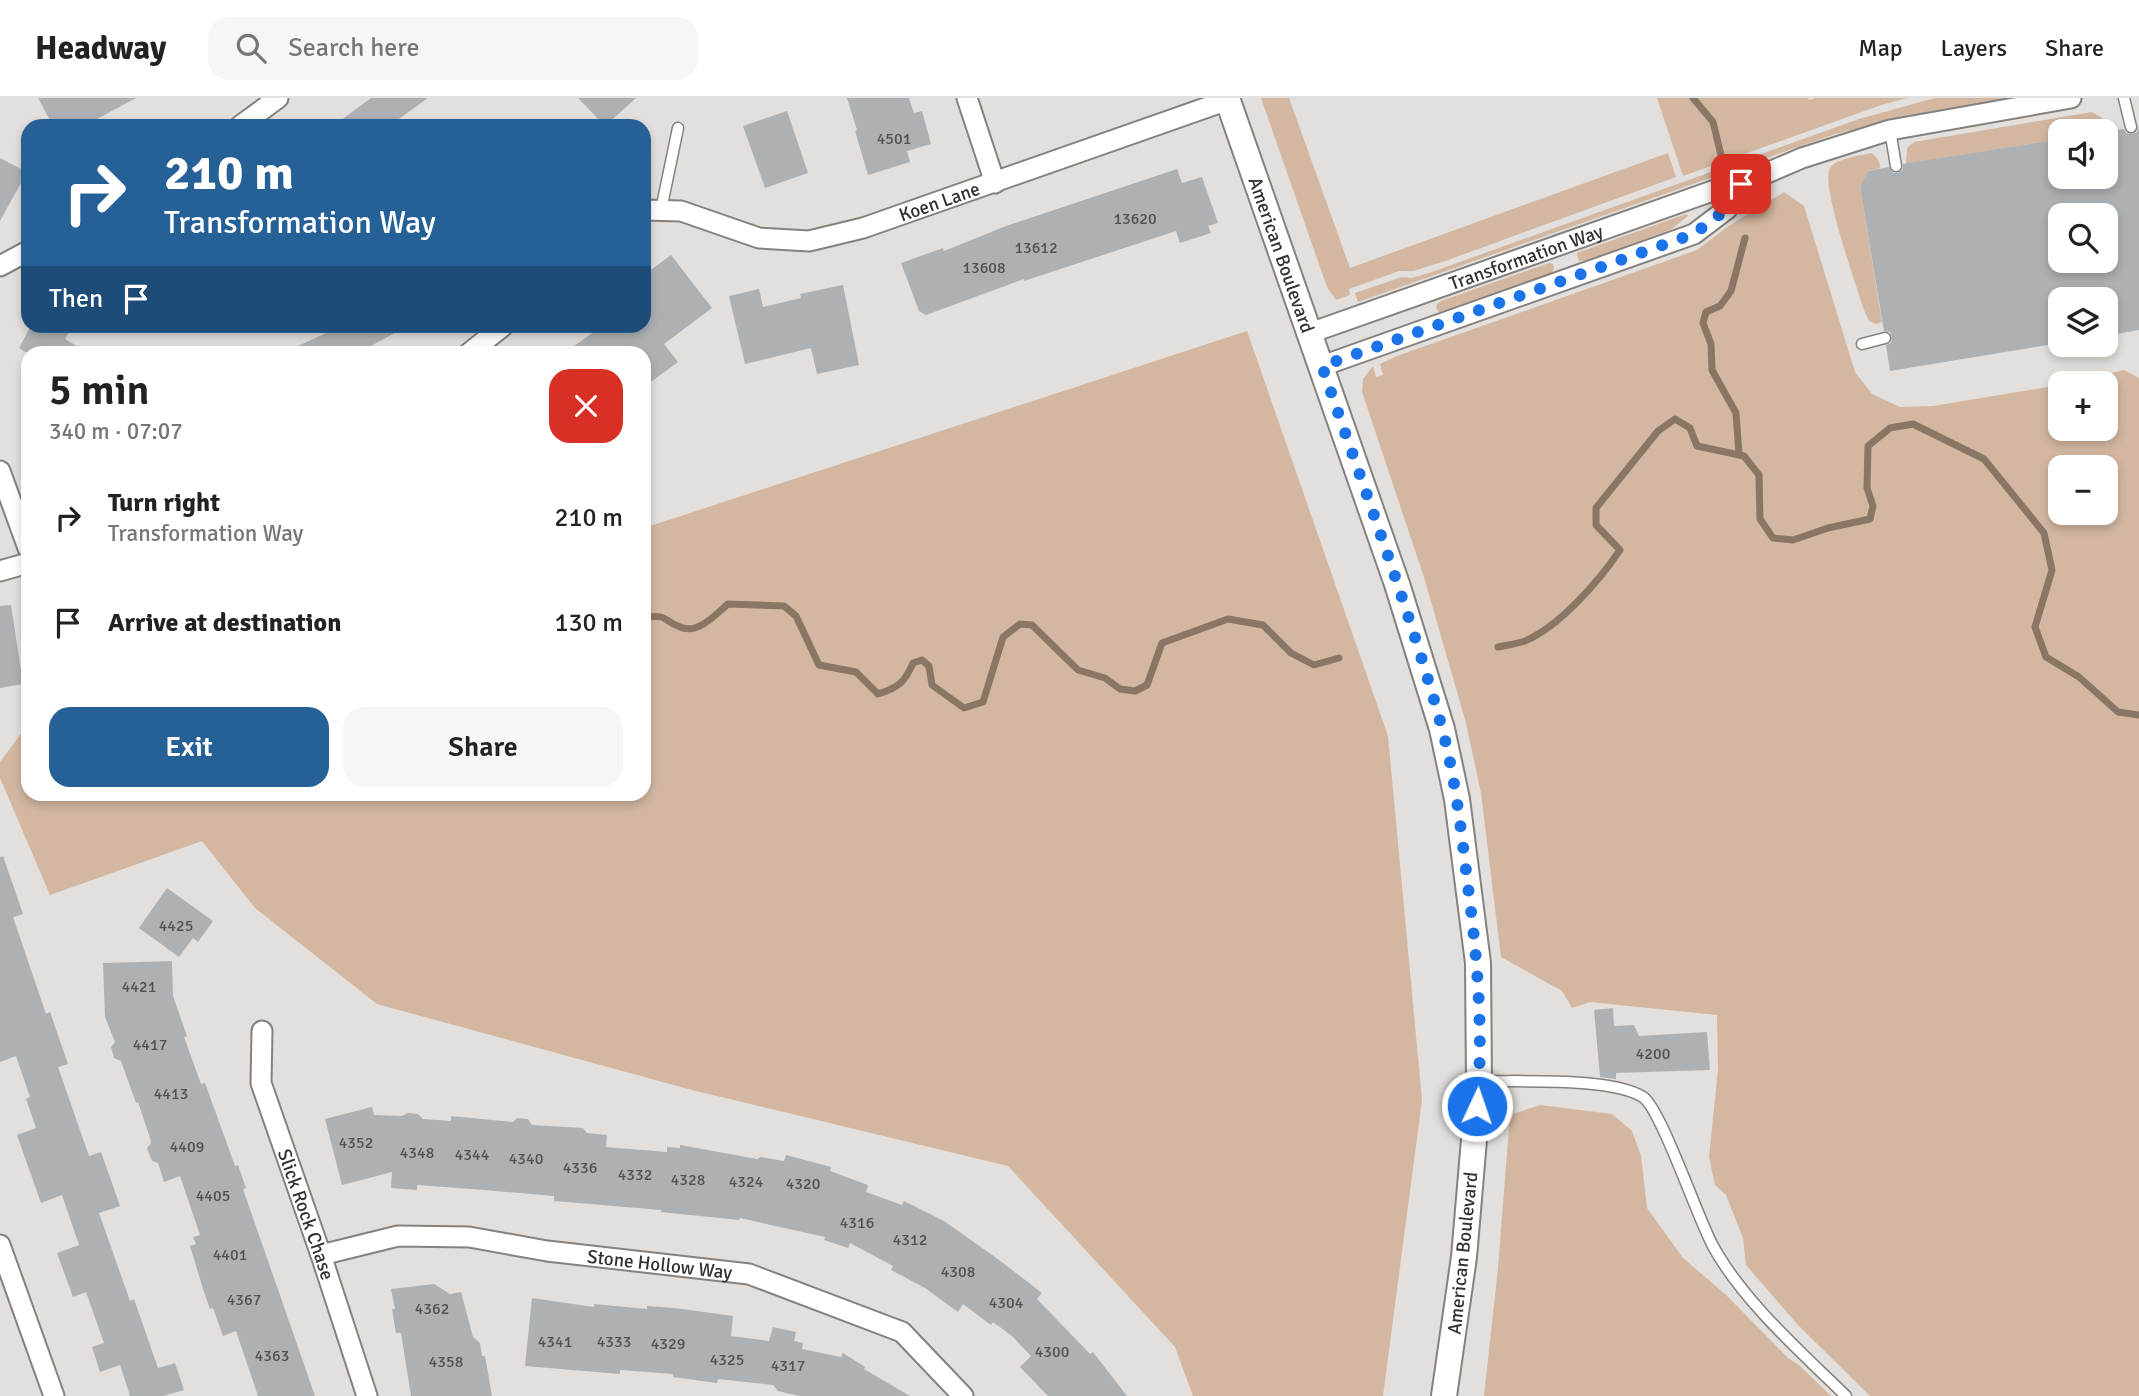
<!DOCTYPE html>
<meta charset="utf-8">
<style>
:root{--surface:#fff;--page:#f6f6f6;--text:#222;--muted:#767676;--line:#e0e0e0;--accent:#256097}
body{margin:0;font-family:Signika,sans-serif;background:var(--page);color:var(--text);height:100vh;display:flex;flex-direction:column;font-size:26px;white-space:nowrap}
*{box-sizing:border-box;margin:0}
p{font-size:23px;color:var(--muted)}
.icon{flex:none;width:38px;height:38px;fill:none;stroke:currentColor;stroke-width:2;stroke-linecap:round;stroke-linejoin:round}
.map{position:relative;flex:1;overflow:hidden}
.side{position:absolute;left:21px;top:248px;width:630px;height:455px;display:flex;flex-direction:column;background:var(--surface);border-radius:21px;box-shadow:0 4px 10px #0003}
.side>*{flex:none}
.hud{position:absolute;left:21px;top:21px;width:630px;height:214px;border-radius:21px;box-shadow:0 4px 10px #0003;background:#256097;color:#fff;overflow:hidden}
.buttons{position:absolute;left:2048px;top:21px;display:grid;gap:14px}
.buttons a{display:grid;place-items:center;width:70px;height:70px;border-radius:14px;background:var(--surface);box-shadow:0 4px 10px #0003;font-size:35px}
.pin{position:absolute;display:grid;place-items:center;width:60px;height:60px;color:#fff;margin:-30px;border-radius:14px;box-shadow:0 4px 10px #0006}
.me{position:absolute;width:77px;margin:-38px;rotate:3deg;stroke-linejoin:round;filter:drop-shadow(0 0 5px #0008)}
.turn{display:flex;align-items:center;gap:24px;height:147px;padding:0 28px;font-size:32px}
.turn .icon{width:91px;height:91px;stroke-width:2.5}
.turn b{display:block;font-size:49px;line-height:60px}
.then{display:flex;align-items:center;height:66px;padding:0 28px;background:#0003;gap:14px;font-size:26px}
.round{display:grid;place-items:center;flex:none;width:74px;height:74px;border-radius:21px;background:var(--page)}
.summary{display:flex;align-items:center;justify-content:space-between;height:119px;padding:0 28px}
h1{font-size:42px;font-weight:600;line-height:52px}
.primary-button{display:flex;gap:14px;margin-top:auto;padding:14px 28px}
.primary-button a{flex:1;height:80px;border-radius:21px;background:var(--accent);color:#fff;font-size:28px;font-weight:600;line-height:80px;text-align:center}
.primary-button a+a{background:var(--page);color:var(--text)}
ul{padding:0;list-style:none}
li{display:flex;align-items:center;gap:21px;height:105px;padding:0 28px}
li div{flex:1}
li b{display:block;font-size:26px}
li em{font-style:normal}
header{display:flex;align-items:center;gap:42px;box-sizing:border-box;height:98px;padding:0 35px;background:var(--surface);border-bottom:2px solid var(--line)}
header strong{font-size:33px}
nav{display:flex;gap:38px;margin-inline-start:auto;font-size:24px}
.search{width:490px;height:63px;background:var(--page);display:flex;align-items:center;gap:18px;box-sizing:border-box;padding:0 24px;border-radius:21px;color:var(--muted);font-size:26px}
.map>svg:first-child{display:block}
.green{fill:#d3b7a0;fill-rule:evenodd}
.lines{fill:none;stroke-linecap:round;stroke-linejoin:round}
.stream{stroke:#8a7665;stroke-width:7}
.building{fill:#aeb1b4;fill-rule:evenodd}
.service-casing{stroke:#84817e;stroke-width:13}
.minor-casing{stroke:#84817e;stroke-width:23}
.tertiary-casing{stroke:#84817e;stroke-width:28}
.service{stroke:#fff;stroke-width:10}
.minor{stroke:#fff;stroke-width:19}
.tertiary{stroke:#fff;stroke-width:24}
.route{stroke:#1a73e8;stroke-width:12;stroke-dasharray:0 21.6}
.labels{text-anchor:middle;stroke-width:5;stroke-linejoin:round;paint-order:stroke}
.number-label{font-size:16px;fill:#525151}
.street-label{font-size:19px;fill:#333130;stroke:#fff}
</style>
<header>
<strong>Headway</strong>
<div class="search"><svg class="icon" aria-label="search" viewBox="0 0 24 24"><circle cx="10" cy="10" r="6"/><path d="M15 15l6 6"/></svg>Search here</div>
<nav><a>Map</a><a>Layers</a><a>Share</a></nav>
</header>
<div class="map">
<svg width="2139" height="1298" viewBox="0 0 2139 1298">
<rect width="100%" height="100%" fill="#e2dfdc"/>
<g class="green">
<path d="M1261,0H1289L1350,170L1668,55L1676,79L1448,162L1414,173H1399L1349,191L1350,197L1336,202L1327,189Z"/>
<path d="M1657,0H1808L1809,2L1815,0H1907L1881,7L1683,78Z"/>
<path d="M1935,0H2010L1904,19L1835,36L1358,204L1355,195L1402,179L1412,180L1429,175L1859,21Z"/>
<path d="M2092,14L2102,20L2107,33H2060V41L1906,66L1907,50L1914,44Z"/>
<path d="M1871,55C1877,59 1880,63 1880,70L1868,73L1860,88L1882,224L1876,226L1869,223L1864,212C1857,189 1820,86 1830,70C1837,60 1860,58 1871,55Z"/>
<path d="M1784,94L1804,108L1855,274L1872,296L1900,309L1933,308L2060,287V331H2105V285H2068L2124,272L2139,280V1298H1870L1798,1227L1746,1167L1743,1140L1726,1097L1715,1087L1709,1059L1718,971L1717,917L1590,904L1572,910L1562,893L1501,859L1481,695L1466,625L1423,476L1362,294L1363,281L1373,268L1376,279L1383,277L1380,266L1397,258L1697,152L1730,127ZM2060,369H2105V415H2060Z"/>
<path d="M1686,116L1688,118L1670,132L1588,162L1579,163L1577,155Z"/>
<path d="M1549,165L1553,166L1554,170L1552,175L1449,213L1439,214L1436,210L1437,206L1441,203Z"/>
<path d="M1247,233L1388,638L1422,1002L1383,1298H1193L1175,1249L1008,1068L692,992L377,906L255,810L202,743L50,797L0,680V664L23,633L28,631V696H644V430Z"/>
<path d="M1540,1007L1612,1016L1632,1033L1641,1058L1647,1110L1683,1160L1725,1196L1788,1260L1799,1267L1831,1298H1484L1498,1170L1510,1017Z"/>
</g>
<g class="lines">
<g class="stream">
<path d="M1693,0L1713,24L1721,57"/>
<path d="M1739,356L1736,315L1712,272L1711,246L1703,225L1706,214L1720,208L1731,193L1745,140"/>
<path d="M644,519C670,517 660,521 680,529C698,537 716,516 728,506L784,508L796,518L819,567L856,574L878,596C898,590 905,584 913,565L922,562L929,568L932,587L964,610L983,604L1003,539L1020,526L1032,527L1078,572L1105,580L1120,591L1135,593L1147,587L1162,545L1228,521L1263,527L1291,555L1314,567L1339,560"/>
<path d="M1498,549C1507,547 1517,546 1525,543C1560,528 1599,483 1620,452L1596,427V410L1658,333L1675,321L1690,330L1697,348L1744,358L1759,377L1760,421L1773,440L1793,442L1828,430L1870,421L1873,408L1867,390L1868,348L1890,330L1913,326L1984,361L2044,435L2052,472L2035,529L2046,559L2079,579L2118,614L2139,617"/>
</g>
</g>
<g class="building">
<path d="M38,0H136L84,28H53Z"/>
<path d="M371,0H428L389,28H333Z"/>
<path d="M578,0H636L605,28Z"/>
<path d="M847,0H909L914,15L922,13L931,46L907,53L910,64L868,77L855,33L857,32Z"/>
<path d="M787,13L808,75L765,90L743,28Z"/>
<path d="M2139,28V232L2105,238V201H2060V245L1890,273L1886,247L1891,245L1892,239L1890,234L1884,233L1860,88L1868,73L1889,69L1893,75H1898L1903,71V66L2060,41V79H2105V33L2124,31L2126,35L2132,36L2137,34ZM2060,117H2105V163H2060Z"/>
<path d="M0,60L27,74L0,123Z"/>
<path d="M1177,71L1182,85L1202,79L1218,125L1208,128L1211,135L1180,145L1176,133L1024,183V181L926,217L919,213L901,165L943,150L944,153L1006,128Z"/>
<path d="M671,157L712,210L664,246L678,264L644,289V256H563L602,228H644V177Z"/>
<path d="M843,187L859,267L817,276L811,250L745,266L729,198L759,191L763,209L801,200L800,196Z"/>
<path d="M31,228H73L65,241L90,256H29L19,250Z"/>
<path d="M325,228H408L356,256H281L328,234Z"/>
<path d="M11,507L23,586L0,590V508Z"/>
<path d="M3,758L23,816L13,819L46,916L50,914L68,966L58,969L89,1058L101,1054L120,1108L99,1115L130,1203L134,1201L158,1270L175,1265L184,1292L163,1298H130L120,1267L100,1274L92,1249L104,1245L86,1194L73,1199L57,1155L79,1147L62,1097L41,1105L17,1037L36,1030L26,1001L30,999L16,958L0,964V759Z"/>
<path d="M167,790L213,823L198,844L193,840L179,859L139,830Z"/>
<path d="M172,863L173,898L187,938L184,939L201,986L205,985L235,1068L238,1067L246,1090L243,1091L315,1298H258L236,1233L223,1238L213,1210L210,1211L204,1194L190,1148L196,1146L193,1139L200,1137L180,1078L164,1084L158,1065L152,1063L147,1050L151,1045L150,1040L138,1004L136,1005L121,963L114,960L111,949L115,944L105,919L103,865Z"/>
<path d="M1613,910L1614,928L1634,927L1639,938L1707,934L1710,972L1616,975V981L1600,979L1594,912Z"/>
<path d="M372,1009L374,1017L402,1018L408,1015L418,1016L423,1021L451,1023V1018L513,1024L517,1020L528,1021L532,1027L583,1030L587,1035L607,1037L606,1049L667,1054V1049L680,1050V1047L757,1061L761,1059L784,1063L786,1057L831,1069L830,1073L868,1087L866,1094L902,1107L904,1103L944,1123L995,1159L1042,1195L1037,1201L1090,1256L1093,1254L1127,1298H1048L1020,1269L1031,1258L1012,1238L993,1224L991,1227L963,1206L958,1214L925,1190L891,1172L893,1168L850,1145L848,1150L824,1142L825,1139L740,1120L739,1122L661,1114V1112L554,1103V1098L472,1091L417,1087V1092L391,1090L392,1074L342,1087L325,1021Z"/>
<path d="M434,1186L450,1196L461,1194L473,1239L480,1245L482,1258H485L492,1298H411L401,1235H396L392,1211H395L391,1191Z"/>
<path d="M532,1200L594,1209V1206L647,1211V1208L675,1210L733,1218L731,1238L769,1243L773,1229L796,1234L794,1243L803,1245L802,1251L841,1259L843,1255L865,1269L864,1271L910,1298H799L778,1293L773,1287L718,1281L717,1285L673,1279V1276L620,1272V1276L525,1268Z"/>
</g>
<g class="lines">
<g class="service-casing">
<g id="service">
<path d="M2124,0L2131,29"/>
<path d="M1890,32L1896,68"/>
<path d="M661,112L678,30"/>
<path d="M1862,246L1885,240"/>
<path d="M1480,983C1519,984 1612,979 1643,999C1661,1011 1698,1121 1713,1148C1742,1202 1802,1255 1846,1298"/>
</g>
</g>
<g class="minor-casing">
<g id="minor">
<path d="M967,0L995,85"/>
<path d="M240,28L278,0"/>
<path id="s1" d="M644,112L681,113L759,140L809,143L863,130L1228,2"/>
<path d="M0,168L28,153"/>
<path id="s2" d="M1310,235L1718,91L1741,86L1802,60L1890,32L2071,0"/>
<path d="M468,256L503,228"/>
<path d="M1322,268L1694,136L1727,111L1741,86"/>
<path d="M0,373L28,450"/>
<path d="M0,473L28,465"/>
<path id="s3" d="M262,933L261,985L321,1157L367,1298"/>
<path d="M0,1147L54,1298"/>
<path id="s4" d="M321,1157L398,1138L469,1139L547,1153L749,1176L902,1234L963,1298"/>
</g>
</g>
<g class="tertiary-casing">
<g id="tertiary">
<path id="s5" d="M1227,0L1397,486L1442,631L1457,701L1478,865L1479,983L1464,1159L1444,1298"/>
</g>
</g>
<use href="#service" class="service"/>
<use href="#minor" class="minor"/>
<use href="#tertiary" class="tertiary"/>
</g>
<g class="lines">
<path class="route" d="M1477,1008C1484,933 1477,856 1467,781C1461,730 1455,679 1442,630C1408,507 1363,388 1322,268L1694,136L1727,111L1741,86"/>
</g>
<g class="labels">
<g class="number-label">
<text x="894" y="46">4501</text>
<text x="1135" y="126">13620</text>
<text x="1036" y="155">13612</text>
<text x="984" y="175">13608</text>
<text x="176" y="833">4425</text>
<text x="139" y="894">4421</text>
<text x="150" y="952">4417</text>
<text x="1653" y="961">4200</text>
<text x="171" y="1001">4413</text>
<text x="356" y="1050">4352</text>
<text x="187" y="1054">4409</text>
<text x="417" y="1060">4348</text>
<text x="472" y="1062">4344</text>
<text x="526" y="1066">4340</text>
<text x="580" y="1075">4336</text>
<text x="635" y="1082">4332</text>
<text x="688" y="1087">4328</text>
<text x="746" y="1089">4324</text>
<text x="803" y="1091">4320</text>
<text x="213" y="1103">4405</text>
<text x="857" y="1130">4316</text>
<text x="910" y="1147">4312</text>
<text x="230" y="1162">4401</text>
<text x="958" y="1179">4308</text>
<text x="244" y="1207">4367</text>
<text x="1006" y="1210">4304</text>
<text x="432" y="1216">4362</text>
<text x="555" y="1249">4341</text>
<text x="614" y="1249">4333</text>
<text x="668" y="1251">4329</text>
<text x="1052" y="1259">4300</text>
<text x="272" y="1263">4363</text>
<text x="727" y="1267">4325</text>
<text x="446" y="1269">4358</text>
<text x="788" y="1273">4317</text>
</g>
<g class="street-label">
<text dy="7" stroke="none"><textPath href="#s1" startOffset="306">Koen Lane</textPath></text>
<text dy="7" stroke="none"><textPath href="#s5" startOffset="166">American Boulevard</textPath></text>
<text dy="7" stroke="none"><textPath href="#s2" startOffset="229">Transformation Way</textPath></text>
<text dy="7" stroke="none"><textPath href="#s3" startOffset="191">Slick Rock Chase</textPath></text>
<text transform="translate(1462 1155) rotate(-84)" y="7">American Boulevard</text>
<text dy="7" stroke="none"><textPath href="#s4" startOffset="343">Stone Hollow Way</textPath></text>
</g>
</g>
</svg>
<div class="buttons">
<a><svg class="icon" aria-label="sound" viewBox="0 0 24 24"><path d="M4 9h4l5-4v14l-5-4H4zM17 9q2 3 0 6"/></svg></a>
<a><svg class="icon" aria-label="search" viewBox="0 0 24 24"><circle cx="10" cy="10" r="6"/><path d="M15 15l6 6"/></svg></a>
<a><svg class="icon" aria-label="layers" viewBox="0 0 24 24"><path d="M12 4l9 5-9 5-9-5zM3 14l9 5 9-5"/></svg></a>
<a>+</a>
<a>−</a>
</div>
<div class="pin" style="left:1741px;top:86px;background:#d93025"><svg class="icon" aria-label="arrive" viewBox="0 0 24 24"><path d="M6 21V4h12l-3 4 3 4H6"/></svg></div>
<svg class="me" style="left:1477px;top:1008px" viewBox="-20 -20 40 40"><circle r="17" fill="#1a73e8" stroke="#fff" stroke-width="3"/><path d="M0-11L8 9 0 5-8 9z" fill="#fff"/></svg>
<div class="hud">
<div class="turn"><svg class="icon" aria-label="right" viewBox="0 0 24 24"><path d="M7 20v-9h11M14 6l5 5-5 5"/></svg><div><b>210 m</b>Transformation Way</div></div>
<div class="then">Then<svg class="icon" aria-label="arrive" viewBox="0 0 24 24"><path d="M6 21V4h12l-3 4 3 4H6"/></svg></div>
</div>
<section class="side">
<div class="summary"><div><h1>5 min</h1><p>340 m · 07:07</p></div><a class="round" style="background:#d93025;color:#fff"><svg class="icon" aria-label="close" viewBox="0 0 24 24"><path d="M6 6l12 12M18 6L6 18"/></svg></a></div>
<ul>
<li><svg class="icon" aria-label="right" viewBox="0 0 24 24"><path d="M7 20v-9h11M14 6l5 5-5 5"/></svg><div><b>Turn right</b><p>Transformation Way</p></div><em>210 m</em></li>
<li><svg class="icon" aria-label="arrive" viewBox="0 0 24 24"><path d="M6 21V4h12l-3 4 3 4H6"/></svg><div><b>Arrive at destination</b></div><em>130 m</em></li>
</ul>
<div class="primary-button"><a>Exit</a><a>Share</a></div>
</section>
</div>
